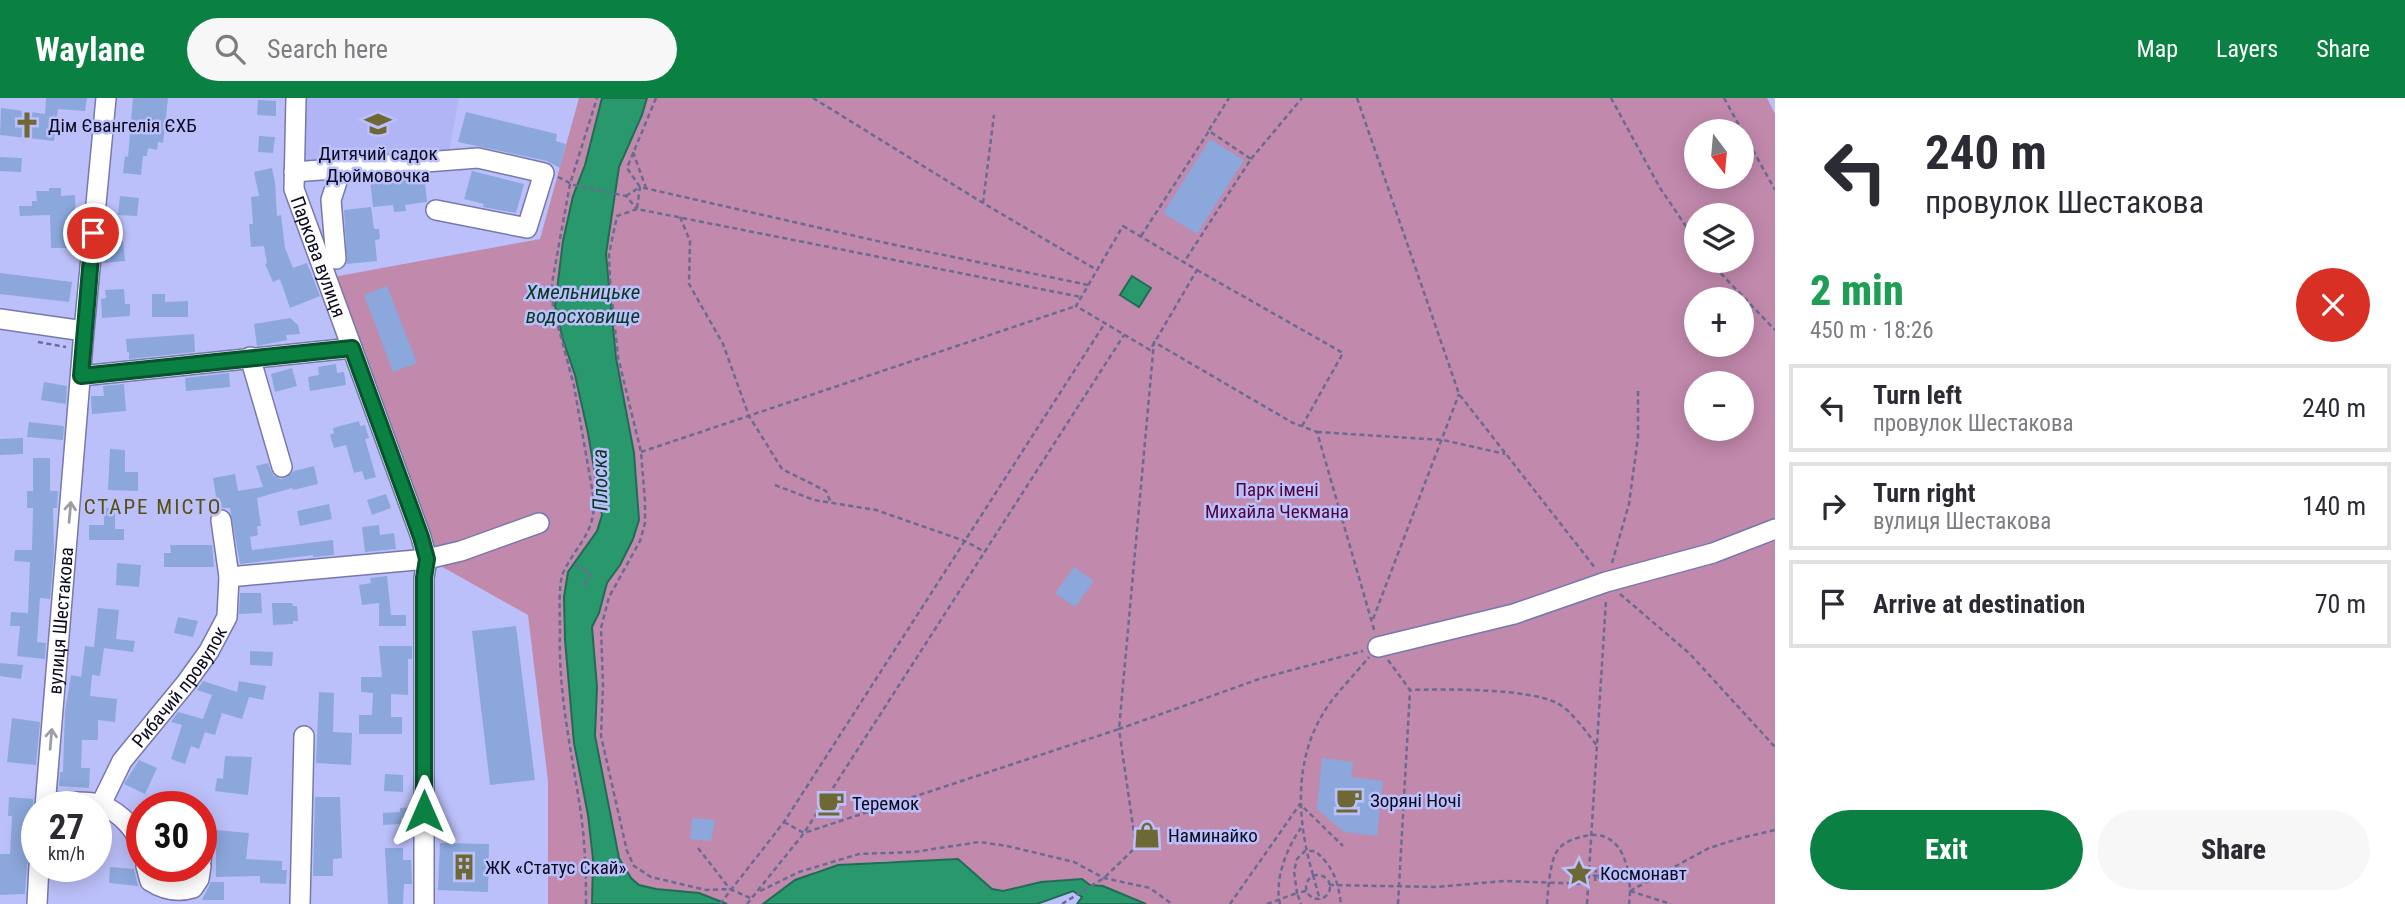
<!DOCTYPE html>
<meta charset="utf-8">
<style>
:root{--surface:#fff;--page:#f7f7f7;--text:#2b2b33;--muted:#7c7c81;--line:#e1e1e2;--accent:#0b8043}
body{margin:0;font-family:"Roboto Condensed",sans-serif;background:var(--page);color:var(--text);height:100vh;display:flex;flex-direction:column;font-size:26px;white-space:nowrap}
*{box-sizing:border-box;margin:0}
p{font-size:23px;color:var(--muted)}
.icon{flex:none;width:38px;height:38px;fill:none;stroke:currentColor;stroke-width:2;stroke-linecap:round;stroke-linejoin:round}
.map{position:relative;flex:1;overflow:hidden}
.drawer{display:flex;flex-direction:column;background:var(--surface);width:630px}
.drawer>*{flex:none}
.guide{background:#fff;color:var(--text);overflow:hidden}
.needle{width:46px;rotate:164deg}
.fabs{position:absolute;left:1684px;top:21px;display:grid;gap:14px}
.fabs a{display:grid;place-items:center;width:70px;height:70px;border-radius:50%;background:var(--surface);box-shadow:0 4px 18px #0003;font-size:35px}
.speed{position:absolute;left:21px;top:693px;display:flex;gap:14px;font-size:35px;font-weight:700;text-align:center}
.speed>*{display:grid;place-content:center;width:91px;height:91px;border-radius:50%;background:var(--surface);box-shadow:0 4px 18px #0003;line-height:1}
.speed small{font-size:18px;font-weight:400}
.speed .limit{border:10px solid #d22;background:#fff;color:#111}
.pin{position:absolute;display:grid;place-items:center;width:60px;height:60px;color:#fff;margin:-30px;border:4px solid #fff;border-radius:50%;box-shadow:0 2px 7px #0007}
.me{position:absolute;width:77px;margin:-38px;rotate:0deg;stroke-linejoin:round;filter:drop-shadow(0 0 5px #0008)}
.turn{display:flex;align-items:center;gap:24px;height:147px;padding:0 35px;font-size:32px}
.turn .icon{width:91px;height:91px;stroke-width:2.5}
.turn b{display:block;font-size:49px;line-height:60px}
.round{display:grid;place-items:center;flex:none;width:74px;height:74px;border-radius:37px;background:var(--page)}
.summary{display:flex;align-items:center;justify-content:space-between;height:119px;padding:0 35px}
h1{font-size:42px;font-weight:800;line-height:52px;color:#1e9e55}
.primary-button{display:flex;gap:14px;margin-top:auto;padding:14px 35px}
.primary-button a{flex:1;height:80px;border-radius:42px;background:var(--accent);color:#fff;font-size:28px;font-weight:800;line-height:80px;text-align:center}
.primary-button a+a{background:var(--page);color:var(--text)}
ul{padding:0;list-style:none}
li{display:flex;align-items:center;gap:21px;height:88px;margin:0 14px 10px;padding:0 21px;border:4px solid var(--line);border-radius:0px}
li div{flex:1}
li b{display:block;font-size:26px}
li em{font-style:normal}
header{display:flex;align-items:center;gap:42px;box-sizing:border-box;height:98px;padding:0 35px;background:var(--accent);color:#fff}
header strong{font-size:33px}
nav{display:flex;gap:38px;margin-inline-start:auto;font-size:24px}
.search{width:490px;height:63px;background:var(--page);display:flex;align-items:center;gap:18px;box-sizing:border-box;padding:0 24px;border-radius:38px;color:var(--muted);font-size:26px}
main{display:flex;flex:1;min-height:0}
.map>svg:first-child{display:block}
.built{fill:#b1b4f5}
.green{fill:#c189ac;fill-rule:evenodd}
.water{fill:#29986c;stroke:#206d55;stroke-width:2}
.building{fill:#8ba7db}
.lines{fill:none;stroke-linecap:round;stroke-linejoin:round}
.minor-casing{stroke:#7678ae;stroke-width:22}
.path{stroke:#696b93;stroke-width:2.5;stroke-dasharray:5 3.5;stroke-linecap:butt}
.minor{stroke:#fff;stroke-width:19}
.path-bridge{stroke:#696b93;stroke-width:2.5;stroke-dasharray:5 3.5;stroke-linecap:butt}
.oneway{stroke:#9d9da5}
.route-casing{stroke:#07532c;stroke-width:18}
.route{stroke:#0b8043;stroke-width:12}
.labels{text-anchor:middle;stroke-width:5;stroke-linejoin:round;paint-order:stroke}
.poi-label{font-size:19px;fill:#0b0a1e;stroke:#bcc0fa;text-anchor:start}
.street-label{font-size:19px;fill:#0b0a1e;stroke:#bcc0fa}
.park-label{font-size:19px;fill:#4f043b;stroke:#bcc0fa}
.water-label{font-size:21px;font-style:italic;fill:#0a3826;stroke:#bcc0fa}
.neighbourhood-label{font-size:21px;letter-spacing:2px;fill:#564f10;stroke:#bcc0fa}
</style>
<header>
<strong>Waylane</strong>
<div class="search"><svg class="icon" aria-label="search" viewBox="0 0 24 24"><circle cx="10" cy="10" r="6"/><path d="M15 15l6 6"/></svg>Search here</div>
<nav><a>Map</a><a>Layers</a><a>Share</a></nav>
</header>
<main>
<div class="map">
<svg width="1775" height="806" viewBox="0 0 1775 806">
<rect width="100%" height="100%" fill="#bcc0fa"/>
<path class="built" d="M304,0H459L449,54L300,64Z"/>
<g class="green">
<path d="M579,0H602L585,67L573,98L563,143L555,208L563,242L575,277L588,335L602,417L597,433L568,474L564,499L565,542L574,645L589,717L593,761L592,806H548V683L528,517L439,467L333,179L540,141Z"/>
<path d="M647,0H1767L1775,16V806H1146L1103,788L1090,787L1082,781L1041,784L1003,793L992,791L968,769L941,763H888L838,767L816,773L763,806H727L699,795L656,791L639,787L631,780L619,760L595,638L597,589L592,529L599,515L607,485L620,467L633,441L639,422L634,355L616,260L606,156L619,69L642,17ZM1696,33H1741V79H1696ZM1696,117H1741V163H1696ZM1696,201H1741V247H1696ZM1696,285H1741V331H1696Z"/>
</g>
<g class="water">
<path d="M602,0H647L642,17L619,69L606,156L616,260L634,355L639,422L633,441L620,467L607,485L599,515L592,529L597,589L595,638L619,760L631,780L639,787L656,791L699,795L727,806H592L593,761L588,717L574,645L565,542L564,499L568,474L597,433L602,417L588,335L575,277L563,242L555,208L563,143L573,98L585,67Z"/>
<path d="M1132,178L1151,190L1139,209L1120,197Z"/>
<path d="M958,761L992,791L1003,793L1041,784L1082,781L1090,787L1103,788L1146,806H1077L1082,799L1073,793L1037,806H763L795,782L838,767Z"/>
</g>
<g class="building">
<path d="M46,0H87L85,13L58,11L54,43L0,37L1,10L45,16Z"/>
<path d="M133,0H168L163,45L158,44L157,52L148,50L147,58H143L141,77L123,75L125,58L128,59Z"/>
<path d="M258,2L276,3V18L257,17Z"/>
<path d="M466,14L557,36L556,43L566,46L560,70L547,63L458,44Z"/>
<path d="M259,38L275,39L273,55L258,54Z"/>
<path d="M1210,41L1244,62L1197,136L1163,115Z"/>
<path d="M0,59L22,60L21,74L0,73Z"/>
<path d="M272,70L275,84L277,118L281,117L285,150L293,170L307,165L320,198L290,210L280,181L273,184L265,166L267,165L264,148L251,149L249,126H253L251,99L259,98L254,74Z"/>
<path d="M472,73L524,86L516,115L483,109L484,106L464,101Z"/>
<path d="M424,76L427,104L405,107L406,113L394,114L393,107L373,109L370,81Z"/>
<path d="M49,90H61V98L75,97L77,150H51L50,117L20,118L19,108H32V103H37L36,93H49Z"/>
<path d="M120,98L139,100L137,118L118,117Z"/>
<path d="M371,109L374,131H379L380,141L375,142L377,163L347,166L344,112Z"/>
<path d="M118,133L119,144L123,143L125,163L103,165L106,134Z"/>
<path d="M0,175L72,184L69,204L0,196Z"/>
<path d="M387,188L417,265L393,274L364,197Z"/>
<path d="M124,191L125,206H130V218L102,220L101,201L106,200L105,192Z"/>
<path d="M152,196H165V204L188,203V219H152Z"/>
<path d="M290,220L298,227L300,236L286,237L287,242L257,248L254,226Z"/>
<path d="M194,236L195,254L129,261V254H127L126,241Z"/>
<path d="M336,266L337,275L344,274L346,287L310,293L308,279L319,277L318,269Z"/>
<path d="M292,270L297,288L275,294L271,276Z"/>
<path d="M229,275L230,289L186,293L185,280Z"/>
<path d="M44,284L67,288L66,306L41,302Z"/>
<path d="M124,286L126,313L92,316L91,298H104L103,288Z"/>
<path d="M359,323L360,328L365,327L369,340L365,341L376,379L365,382L362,373L354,375L346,347L334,350L330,337L334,335L333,330Z"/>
<path d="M29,324L64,328L63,342L27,339Z"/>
<path d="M23,340V356L0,357V341Z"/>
<path d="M110,351L125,352V374H138V393L108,392Z"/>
<path d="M33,360H50V393H58L57,410H53L54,454L50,501L40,500L37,544L46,545L45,561L17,558L20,528H10L11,514L28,515L30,464L14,463L15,452H32L33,410H27V393H33Z"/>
<path d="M268,365L273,377L280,381L286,380L294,373L314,368L318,386L293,392L292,390L257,400L261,428H257L258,437L250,439L252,452L333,442L334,457L313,459V457L240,466L230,410H218L213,380L235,376L238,393L263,389L256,368Z"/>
<path d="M386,396L391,410L372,417L367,402Z"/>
<path d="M329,406L332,421L300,428L297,413Z"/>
<path d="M104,410H115V431H124V442H89V427H104Z"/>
<path d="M379,427L380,437L394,435L396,451L365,454L362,429Z"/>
<path d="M170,447H212L214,469H164V455H171Z"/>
<path d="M117,465L141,467L139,489L116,487Z"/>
<path d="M1074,469L1094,483L1075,509L1055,495Z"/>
<path d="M387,478L391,517H406V528H379V505L362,507L359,487L371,485L370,480Z"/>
<path d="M240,495H261L262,515L239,516Z"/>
<path d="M272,505H292L293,508H297L298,523H293V526L273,527Z"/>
<path d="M98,510L119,512L116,541L135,543L133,554L104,550L100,578L92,577L90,598L117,601L115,624L98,622V642H82L81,670H90L89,690L59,688L60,674H63L65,613L71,577L81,579L85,548L94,549Z"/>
<path d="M178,519L198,523L193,539L174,535Z"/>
<path d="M516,528L535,682L490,687L472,533Z"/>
<path d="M379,548H412V561H408V597L391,596V619H402V636H359V617H372L373,595L361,594V579H382Z"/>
<path d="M250,553L273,554L272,568L250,567Z"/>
<path d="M0,565L23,567L21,581L0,578Z"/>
<path d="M203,583L237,594L239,583L266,588L263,602L249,599L242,621L222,615L215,637L205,634L199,651L191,648L185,666L171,661L182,627L171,624L178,614L203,621L212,597L197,592Z"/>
<path d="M319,594L334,595L333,634L352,635L351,667L316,665Z"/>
<path d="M12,620L40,624L36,667L7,664Z"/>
<path d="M225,658L252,659L248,697L215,693L217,680L223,681Z"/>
<path d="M1322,660L1353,664L1351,679L1383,683L1377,738L1344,734L1317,711Z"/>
<path d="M139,662L157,670L145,696L124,686Z"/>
<path d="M385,676L403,677V694L384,693Z"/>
<path d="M9,699L33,701L34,714L37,718L31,719V759L27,767L25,796L0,797V756H10L12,718H8Z"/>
<path d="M315,699H340L342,760L333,761V778H313Z"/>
<path d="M411,709V720H401V726L383,727V715L400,714V710Z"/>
<path d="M692,720L715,722L711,743L690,741Z"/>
<path d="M216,732L249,735L246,761L282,763V772H287L286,786L260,785V778L216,779Z"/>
<path d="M440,745L489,746L488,794L438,792Z"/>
<path d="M385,750H403V762H411L412,786H404L403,806H388Z"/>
<path d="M110,769L134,771L138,788L109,785Z"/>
<path d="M211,784H224V802H202Z"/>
</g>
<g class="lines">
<g class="minor-casing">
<g id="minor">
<path id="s1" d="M296,0L294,91L421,439L427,461L424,480V806"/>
<path d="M294,74L478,60L544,75L527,130L436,112"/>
<path d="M336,161L331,102L341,71"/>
<path d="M0,221L84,233"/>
<path d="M250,259L282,369"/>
<path d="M81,278L352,250"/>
<path d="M229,479L427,461L461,453L539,425"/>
<path d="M1378,549L1514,516L1606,484L1713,455L1775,431"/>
<path d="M46,704C60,705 90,702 102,707C122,716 137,732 142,752"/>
<path id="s2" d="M101,706L122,663L186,585L209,553L227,519L229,479L221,422"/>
<path id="s3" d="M45,709L84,233L106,0"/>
<path d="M201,763L203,749"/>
<path d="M146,768L150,783C164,792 177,795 193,790L199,781L201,768"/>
<path d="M37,806L39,768"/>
<path d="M300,806L304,638"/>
</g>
</g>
<g class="path">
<path d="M656,0L627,70L640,89L886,145L1088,187"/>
<path d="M813,0L983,105L1097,172"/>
<path d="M1357,0L1459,296L1596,471"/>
<path d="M1611,0L1660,90L1696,143"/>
<path d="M1724,0L1775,92"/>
<path d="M1209,32L1229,0"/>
<path d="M633,54L646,90"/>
<path d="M1251,61L1302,0"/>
<path d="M558,79L574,87L626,98L637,111"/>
<path d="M626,98L640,89"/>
<path d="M983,105L994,17"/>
<path d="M637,110L640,89"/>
<path d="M680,119L690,143L689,186L723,246L749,318L782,371L826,393L831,405"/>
<path d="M1123,128L1197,172L1150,252L1076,208Z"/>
<path d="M1141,138L1209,33L1251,61L1184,164"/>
<path d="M1709,163L1775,232"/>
<path d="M1197,172L1343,255L1302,328"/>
<path d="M38,244L66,249"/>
<path d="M1317,334L1443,342L1505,356"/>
<path d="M641,354L1076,208"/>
<path d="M775,387L814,402L876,412L965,443L985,454"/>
<path d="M1612,465L1629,406L1638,339V293"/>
<path d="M575,466L590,474L585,488"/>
<path d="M1620,496L1689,555L1775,649"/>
<path d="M1373,521L1459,296"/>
<path d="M1388,562L1410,592C1444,591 1527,590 1557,605C1573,614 1587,635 1598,649"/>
<path d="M784,724L804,735L1119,631L1154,244L1293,325L1317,334L1375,535"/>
<path d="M698,750L730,791"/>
<circle cx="1318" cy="789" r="12"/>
<path d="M1313,777C1296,720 1293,656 1330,605C1342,589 1356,575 1369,559"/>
<path d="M1599,781L1600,775"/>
<path d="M1595,783L1596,772"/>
<path d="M1575,785L1576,776"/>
<path d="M1329,787L1436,789L1504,783L1588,786"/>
<path d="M760,793L799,774L859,756L914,754L979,744L1007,748L1074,764L1104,780L1150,790L1172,806"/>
<path d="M1306,793L1297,795L1294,773L1297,761L1305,753H1315C1333,768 1338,783 1341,806"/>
<path d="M1630,793L1709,750L1741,740L1775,732"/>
<path d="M1630,793L1671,806"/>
<path d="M750,800L730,791L706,792L651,779L634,768L627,753L601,638L603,588L601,530L609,499L640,443L645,425V404L641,354L618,259L610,183L609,156L617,118L637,111L1081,199"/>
<path d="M586,806C586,774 585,741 580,709C571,651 558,593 560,533C560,518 558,488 563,475C576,447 595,436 594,402L574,288L553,209L552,185L570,86L597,0"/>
<path d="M720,806L784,724L1105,225"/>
<path d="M747,806L804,735L1124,237"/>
<path d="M1062,806L1104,780L1136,749L1119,631L1262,580L1363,553"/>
<path d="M1230,806L1300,706L1343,748"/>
<path d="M1267,806L1297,795L1301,806"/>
<path d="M1280,806C1274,782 1287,749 1301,730"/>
<path d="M1398,806L1410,592"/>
<path d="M1547,806C1548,793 1550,763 1557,753C1563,744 1575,740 1585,738C1624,729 1633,777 1629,806"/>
<path d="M1587,806L1606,502"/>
</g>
<use href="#minor" class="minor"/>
<g class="path-bridge">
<path d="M1576,776L1599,778"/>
<path d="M1313,777L1320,802"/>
</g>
</g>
<defs><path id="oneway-shaft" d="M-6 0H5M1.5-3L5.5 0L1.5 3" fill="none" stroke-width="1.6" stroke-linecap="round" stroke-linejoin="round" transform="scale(1.75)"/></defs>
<g class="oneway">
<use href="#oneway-shaft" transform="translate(70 414) rotate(-85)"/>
<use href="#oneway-shaft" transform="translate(51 641) rotate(-85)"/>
</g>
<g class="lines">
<g class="route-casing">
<path id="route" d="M93,135L81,278L352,250L421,439L427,461L424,480V713"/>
</g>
<use href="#route" class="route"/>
</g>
<defs>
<g id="school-bare" transform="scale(2.1)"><path d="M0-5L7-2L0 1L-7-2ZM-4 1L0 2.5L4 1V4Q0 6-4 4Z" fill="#6e6834" stroke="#bcc0fa" stroke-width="2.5" paint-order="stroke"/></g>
<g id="church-bare" transform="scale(2.1)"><path d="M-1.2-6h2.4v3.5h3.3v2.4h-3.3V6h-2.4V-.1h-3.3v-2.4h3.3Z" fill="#6e6834" stroke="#bcc0fa" stroke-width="2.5" paint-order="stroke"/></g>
<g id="cafe-bare" transform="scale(2.1)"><path d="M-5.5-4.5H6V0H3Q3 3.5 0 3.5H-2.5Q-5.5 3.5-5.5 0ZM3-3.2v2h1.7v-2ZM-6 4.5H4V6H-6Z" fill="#6e6834" stroke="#bcc0fa" stroke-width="2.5" paint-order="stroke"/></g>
<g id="shop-bare" transform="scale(2.1)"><path d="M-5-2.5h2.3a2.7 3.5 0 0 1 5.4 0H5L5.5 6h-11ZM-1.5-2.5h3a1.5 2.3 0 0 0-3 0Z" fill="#6e6834" stroke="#bcc0fa" stroke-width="2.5" paint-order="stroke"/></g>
<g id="building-bare" transform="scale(2.1)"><path d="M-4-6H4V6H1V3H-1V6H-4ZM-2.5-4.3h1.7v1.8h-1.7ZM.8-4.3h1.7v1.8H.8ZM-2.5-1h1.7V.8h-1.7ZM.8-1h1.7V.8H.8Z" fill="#6e6834" stroke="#bcc0fa" stroke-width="2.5" paint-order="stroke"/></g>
<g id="sight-bare" transform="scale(2.1)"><path d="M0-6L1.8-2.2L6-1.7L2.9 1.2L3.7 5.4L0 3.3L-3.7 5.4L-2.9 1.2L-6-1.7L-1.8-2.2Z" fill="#6e6834" stroke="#bcc0fa" stroke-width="2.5" paint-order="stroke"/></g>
</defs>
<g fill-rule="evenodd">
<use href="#school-bare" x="378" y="26"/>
<use href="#church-bare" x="27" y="27"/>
<use href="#cafe-bare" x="1349" y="702"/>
<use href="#cafe-bare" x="831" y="705"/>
<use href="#shop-bare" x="1147" y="737"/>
<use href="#building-bare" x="464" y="769"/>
<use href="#sight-bare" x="1579" y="775"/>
</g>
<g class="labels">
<g class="poi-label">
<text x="48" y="34">Дім Євангелія ЄХБ</text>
<text x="378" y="62" text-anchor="middle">Дитячий садок<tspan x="378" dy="22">Дюймовочка</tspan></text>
<text x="1370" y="709">Зоряні Ночі</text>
<text x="852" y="712">Теремок</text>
<text x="1168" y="744">Наминайко</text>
<text x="485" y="776">ЖК «Статус Скай»</text>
<text x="1600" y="782">Космонавт</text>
</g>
<g class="street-label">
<text dy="7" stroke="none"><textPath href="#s1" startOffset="163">Паркова вулиця</textPath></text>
<text dy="7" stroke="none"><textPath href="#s3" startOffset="187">вулиця Шестакова</textPath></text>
<text dy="7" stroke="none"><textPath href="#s2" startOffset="142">Рибачий провулок</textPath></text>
</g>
<g class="park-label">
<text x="1277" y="398">Парк імені<tspan x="1277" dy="22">Михайла Чекмана</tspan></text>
</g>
<g class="water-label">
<text x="583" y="201">Хмельницьке<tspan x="583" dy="24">водосховище</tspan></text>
<text transform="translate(600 382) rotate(-91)" y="7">Плоска</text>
</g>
<g class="neighbourhood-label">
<text x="153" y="416">СТАРЕ МІСТО</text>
</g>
</g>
</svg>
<div class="fabs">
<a><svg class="needle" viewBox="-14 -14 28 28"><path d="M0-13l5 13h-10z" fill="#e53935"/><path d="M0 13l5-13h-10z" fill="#7c7c81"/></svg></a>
<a><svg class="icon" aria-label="layers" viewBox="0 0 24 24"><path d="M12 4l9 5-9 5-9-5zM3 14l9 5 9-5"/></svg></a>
<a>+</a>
<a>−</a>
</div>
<div class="speed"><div>27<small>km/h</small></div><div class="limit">30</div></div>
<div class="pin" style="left:93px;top:135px;background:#d93025"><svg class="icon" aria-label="arrive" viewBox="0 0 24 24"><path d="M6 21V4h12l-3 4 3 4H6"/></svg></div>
<svg class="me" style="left:424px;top:713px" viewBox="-20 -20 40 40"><path d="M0-17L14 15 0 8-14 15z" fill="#0b8043" stroke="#fff" stroke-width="4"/></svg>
</div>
<section class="drawer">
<div class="guide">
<div class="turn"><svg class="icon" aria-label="left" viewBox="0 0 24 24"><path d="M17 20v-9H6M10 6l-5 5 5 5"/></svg><div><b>240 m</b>провулок Шестакова</div></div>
</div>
<div class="summary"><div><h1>2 min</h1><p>450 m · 18:26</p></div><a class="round" style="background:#d93025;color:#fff"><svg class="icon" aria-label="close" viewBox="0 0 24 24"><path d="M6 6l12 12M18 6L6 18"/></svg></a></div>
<ul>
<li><svg class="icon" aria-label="left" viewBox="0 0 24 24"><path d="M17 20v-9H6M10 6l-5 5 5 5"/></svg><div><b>Turn left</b><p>провулок Шестакова</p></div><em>240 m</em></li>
<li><svg class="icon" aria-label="right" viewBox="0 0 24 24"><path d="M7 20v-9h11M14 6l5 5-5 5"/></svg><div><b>Turn right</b><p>вулиця Шестакова</p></div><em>140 m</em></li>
<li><svg class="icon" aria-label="arrive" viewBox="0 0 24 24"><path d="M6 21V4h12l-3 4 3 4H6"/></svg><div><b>Arrive at destination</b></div><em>70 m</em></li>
</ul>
<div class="primary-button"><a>Exit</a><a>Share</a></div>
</section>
</main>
